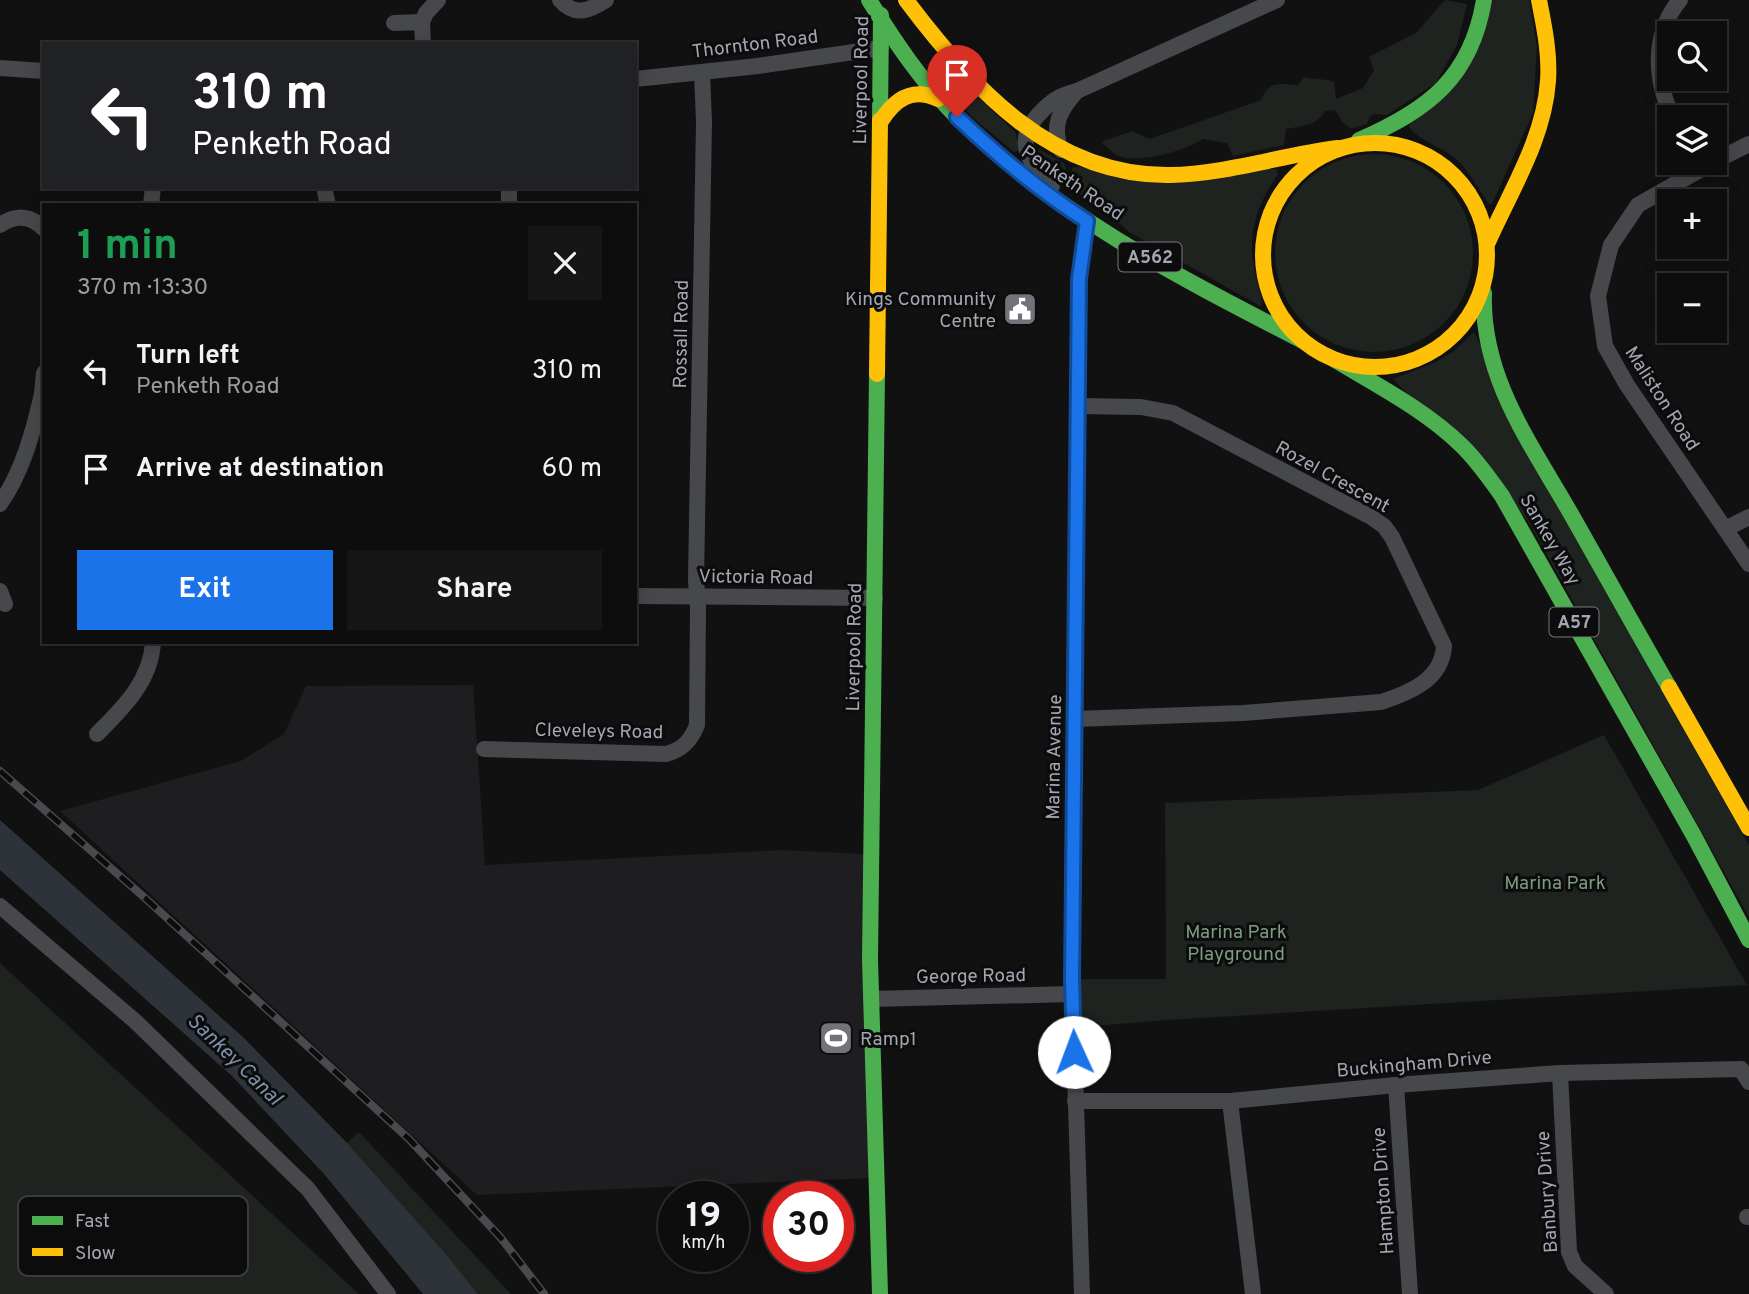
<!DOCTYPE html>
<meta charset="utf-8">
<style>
:root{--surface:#0d0d0e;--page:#161617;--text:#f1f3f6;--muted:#9a9c9e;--line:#2d2d2e;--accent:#1a73e8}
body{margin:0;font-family:Overpass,sans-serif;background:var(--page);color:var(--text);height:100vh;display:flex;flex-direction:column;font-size:26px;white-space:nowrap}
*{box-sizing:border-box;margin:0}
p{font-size:23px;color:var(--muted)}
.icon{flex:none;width:38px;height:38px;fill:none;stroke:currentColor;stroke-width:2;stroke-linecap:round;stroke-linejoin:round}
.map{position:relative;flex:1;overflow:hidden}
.sheet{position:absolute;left:42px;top:203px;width:595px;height:441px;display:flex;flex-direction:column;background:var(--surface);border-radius:0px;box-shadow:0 4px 18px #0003,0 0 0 2px var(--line)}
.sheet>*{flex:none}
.top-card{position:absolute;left:42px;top:42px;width:595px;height:147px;border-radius:0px;box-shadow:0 4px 18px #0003,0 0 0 2px var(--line);background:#202124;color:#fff;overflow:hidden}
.fabs{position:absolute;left:1657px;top:21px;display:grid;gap:14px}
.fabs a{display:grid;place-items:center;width:70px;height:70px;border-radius:0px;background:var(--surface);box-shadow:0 4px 18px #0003,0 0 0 2px var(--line);font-size:35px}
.speed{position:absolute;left:658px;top:1181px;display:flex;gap:14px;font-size:35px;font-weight:700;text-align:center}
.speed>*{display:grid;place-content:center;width:91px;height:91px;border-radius:50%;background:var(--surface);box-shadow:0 4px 18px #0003,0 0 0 2px var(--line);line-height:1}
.speed small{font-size:18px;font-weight:400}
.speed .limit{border:10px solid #d22;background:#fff;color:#111}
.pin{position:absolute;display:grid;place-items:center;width:60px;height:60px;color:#fff;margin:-72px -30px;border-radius:50% 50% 50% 0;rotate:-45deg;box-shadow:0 0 7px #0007}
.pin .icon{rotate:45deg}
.me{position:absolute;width:77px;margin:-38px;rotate:358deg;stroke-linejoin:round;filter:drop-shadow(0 0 5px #0008)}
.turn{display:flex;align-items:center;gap:24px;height:147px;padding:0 35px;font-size:32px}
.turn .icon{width:91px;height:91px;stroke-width:2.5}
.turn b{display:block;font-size:49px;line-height:60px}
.round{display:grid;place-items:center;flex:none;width:74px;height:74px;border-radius:0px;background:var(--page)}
.headline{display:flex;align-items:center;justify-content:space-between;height:119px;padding:0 35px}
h1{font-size:42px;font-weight:700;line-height:52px;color:#1e9e55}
.action{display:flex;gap:14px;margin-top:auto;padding:14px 35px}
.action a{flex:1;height:80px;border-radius:0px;background:var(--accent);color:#fff;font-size:28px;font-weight:700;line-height:80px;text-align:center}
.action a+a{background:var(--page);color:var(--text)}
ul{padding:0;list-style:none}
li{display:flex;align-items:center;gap:21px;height:98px;padding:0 35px}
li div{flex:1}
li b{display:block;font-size:26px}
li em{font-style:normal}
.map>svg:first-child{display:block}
.built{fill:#1e1e20}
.green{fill:#1e231f}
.water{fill:#2d3339}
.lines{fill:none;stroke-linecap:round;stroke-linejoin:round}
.street{stroke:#47484b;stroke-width:16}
.fast{stroke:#4caf50;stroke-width:16}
.slow{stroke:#ffc107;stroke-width:16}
.rail-casing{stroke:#494a4d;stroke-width:8}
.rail{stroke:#0c0c0d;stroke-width:5;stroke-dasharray:16;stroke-linecap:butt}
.route-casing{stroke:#114b97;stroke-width:18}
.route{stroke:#1a73e8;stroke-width:12}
.labels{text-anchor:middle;stroke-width:6;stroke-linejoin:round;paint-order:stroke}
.shield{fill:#0c0c0d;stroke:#767880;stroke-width:2}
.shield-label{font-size:18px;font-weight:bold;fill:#a4a7b2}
.street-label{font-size:19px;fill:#a4a7b2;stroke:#0c0c0d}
.poi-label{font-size:19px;fill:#a4a7b2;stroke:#0c0c0d;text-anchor:end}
.park-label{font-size:19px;fill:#7c9b81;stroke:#0c0c0d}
.water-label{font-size:21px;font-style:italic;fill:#7d91aa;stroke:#0c0c0d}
.key{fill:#0c0c0d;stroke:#3a3a3f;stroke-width:2}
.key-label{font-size:19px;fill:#a4a7b2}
</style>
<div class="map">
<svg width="1749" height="1294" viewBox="0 0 1749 1294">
<rect width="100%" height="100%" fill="#111112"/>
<path class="built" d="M473,685L485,865L783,850L864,854L871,1178L477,1195L60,811L241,761L284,734L306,686Z"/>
<g class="green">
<path d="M1445,0L1467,4L1457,45L1436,83L1387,115L1374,114L1370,116L1367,124L1351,129L1343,123L1335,110L1325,111C1316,126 1302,126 1286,129L1284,145L1233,156L1227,143L1203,139C1184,151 1141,164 1118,156C1112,153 1106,146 1101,142L1132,131L1150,139L1261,100C1270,80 1278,84 1298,85L1304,77C1315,80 1324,78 1334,82L1336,99L1363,88L1374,70L1369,57L1416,33Z"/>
<path d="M1494,0H1529L1537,46L1533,113L1492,204H1489C1478,189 1470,172 1456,159C1444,148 1414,138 1409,126Z"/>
<path d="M938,59L1016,133L1019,151L1014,152L972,117L926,65Z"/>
<path d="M1037,148L1064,163L1066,168L1061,178L1058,179C1047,172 1038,162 1033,150Z"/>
<circle cx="1374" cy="253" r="99"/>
<path d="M1074,167L1276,169L1278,174C1260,199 1248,230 1253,261C1255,275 1260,289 1262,304L1260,306L1129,232L1105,210L1067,186L1072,169Z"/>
<path d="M1474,332L1605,591L1749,845V917L1528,521L1393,379L1436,362L1454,351Z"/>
<path d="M1604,735L1747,985L1168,1020L1082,1027L1080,979H1166L1165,803L1478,790Z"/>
<path d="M0,963L359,1294H0Z"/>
<path d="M359,1132L511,1294H478L445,1253L347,1143Z"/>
</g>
<path class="water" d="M0,820L244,1038L347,1143L445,1253L478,1294H423L324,1174L232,1076L0,870Z"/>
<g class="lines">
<g class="street">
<path d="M560,0C575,17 589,11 606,0"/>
<path d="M422,22L426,13L438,0"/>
<path d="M394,23L422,22L423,44"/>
<path d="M0,68L44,71"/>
<path d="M635,79L758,66L881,48"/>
<path d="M1673,117C1654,81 1652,33 1680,0"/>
<path d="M1061,150C1051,126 1060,109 1077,91"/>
<path d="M1715,161L1749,144"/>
<path d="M1712,163L1638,205L1611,245L1598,296L1605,346L1627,385L1749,564"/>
<path d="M1052,186C1029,162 1013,142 1039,114C1051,101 1060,95 1077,91L1277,0"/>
<path d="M324,187L328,205"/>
<path d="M509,187V205"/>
<path d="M151,205L153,187"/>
<path d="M0,225C16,214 31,215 44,229"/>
<path d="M42,394L44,373"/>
<path d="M0,504C23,471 33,432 42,394H44"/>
<path d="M1725,529L1749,517"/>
<path d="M0,591L5,604"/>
<path d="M635,596L875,598"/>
<path d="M1075,719L1243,713L1381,702C1409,693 1442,680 1444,646L1392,537L1384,526L1371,517L1173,413L1141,407L1078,406"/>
<path d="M97,734C123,708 151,681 153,642"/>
<path d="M484,749L666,754C682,750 691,741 697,725L698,607L696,580L704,122L702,72"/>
<path d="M0,906L135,1021L308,1189L388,1294"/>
<path d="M871,999L1072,994"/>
<path d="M1560,1073L1569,1252L1575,1266L1606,1294"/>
<path d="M1396,1085L1410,1294"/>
<path d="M1075,1101H1230L1396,1085L1560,1073L1741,1069L1749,1082"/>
<path d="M1230,1101L1253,1294"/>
<path d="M1747,1217H1749"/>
<path d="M1082,1294L1072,979L1079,279L1087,221"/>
</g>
<g class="fast">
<path d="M869,0C895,42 923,84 959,119C1056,215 1183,279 1303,341"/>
<path d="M880,120L881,15"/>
<path d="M1359,140C1428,110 1471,78 1484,0"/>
<path d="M1484,293C1481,377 1531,444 1571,514C1604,572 1636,630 1669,687"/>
<path d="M1335,360C1378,386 1425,410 1461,445C1477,460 1489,478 1502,496L1694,836L1749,940"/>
<path d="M877,374L870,960L880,1294"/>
</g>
<g class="slow">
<path d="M906,0C971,87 1053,177 1170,175C1226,174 1282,155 1338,148"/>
<path d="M881,121C895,99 912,87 938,99"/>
<circle cx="1375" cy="255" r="112"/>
<path d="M1488,242C1511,190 1544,139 1548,81C1550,53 1544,26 1539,0"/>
<path d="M877,374L880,120"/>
<path d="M1669,687L1749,828"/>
</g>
<g class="rail-casing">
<path id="rail" d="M0,771L145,898L409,1139L501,1238L544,1294"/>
</g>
<use href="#rail" class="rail"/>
</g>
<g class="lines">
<g class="route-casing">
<path id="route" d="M957,117C997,155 1039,191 1087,221L1079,279L1072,979L1074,1052"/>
</g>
<use href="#route" class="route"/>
</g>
<defs>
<g id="civic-square" transform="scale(1.75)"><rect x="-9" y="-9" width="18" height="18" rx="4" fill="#71727a" stroke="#0c0c0d"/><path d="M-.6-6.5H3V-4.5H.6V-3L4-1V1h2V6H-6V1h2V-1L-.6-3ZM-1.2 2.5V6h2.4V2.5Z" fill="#fff"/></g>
<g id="stadium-square" transform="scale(1.75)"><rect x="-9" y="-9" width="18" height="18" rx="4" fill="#71727a" stroke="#0c0c0d"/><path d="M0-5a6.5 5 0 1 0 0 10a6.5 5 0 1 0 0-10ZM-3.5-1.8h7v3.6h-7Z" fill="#fff"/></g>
</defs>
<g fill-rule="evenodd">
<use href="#civic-square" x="1020" y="309"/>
<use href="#stadium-square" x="836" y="1038"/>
</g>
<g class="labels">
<g class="shield">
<rect x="1118.5" y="242.5" width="63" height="29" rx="5"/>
<rect x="1549.5" y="607.5" width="49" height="29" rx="5"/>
</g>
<g class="shield-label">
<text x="1150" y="263">A562</text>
<text x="1574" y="628">A57</text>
</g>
<g class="street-label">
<text transform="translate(755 43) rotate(-7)" y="7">Thornton Road</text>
<text transform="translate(860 80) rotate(-89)" y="7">Liverpool Road</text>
<text transform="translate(1073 182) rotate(34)" y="7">Penketh Road</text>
<text transform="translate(680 334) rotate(-89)" y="7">Rossall Road</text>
<text transform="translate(1663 398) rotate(57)" y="7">Maliston Road</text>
<text transform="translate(1333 476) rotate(29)" y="7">Rozel Crescent</text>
<text transform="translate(1551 539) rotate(60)" y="7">Sankey Way</text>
<text transform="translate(756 576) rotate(1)" y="7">Victoria Road</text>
<text transform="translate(853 647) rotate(-89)" y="7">Liverpool Road</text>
<text transform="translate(599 730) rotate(1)" y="7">Cleveleys Road</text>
<text transform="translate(1053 757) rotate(-89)" y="7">Marina Avenue</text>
<text transform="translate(971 975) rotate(-1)" y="7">George Road</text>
<text transform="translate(1414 1063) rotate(-5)" y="7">Buckingham Drive</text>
<text transform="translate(1382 1191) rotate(-94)" y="7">Hampton Drive</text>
<text transform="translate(1546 1192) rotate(-94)" y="7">Banbury Drive</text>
</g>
<g class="poi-label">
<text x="996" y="305">Kings Community<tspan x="996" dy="22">Centre</tspan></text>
<text x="860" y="1045" text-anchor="start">Ramp1</text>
</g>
<g class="park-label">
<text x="1555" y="889">Marina Park</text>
<text x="1236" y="938">Marina Park<tspan x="1236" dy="22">Playground</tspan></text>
</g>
<g class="water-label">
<text transform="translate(235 1059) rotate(44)" y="7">Sankey Canal</text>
</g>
</g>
<rect x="18" y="1196" width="230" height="80" rx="10" class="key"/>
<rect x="32" y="1216" width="31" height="9" fill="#4caf50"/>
<rect x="32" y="1248" width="31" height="8" fill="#ffc107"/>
<g class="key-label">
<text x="75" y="1227">Fast</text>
<text x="75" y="1259">Slow</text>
</g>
</svg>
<div class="fabs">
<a><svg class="icon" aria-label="search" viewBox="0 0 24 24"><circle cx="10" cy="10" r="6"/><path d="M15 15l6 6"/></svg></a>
<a><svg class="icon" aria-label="layers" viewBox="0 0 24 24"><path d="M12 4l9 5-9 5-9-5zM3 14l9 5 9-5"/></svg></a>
<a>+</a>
<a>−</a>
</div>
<div class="speed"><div>19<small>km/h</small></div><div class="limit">30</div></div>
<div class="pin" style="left:957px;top:117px;background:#d93025"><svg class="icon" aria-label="arrive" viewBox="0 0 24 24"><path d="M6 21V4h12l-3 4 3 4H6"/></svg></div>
<svg class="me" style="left:1074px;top:1052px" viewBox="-20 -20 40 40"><circle r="19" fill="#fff"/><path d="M0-13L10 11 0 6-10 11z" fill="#1a73e8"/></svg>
<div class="top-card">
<div class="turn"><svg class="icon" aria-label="left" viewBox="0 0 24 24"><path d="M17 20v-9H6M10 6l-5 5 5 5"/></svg><div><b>310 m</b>Penketh Road</div></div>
</div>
<section class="sheet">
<div class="headline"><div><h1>1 min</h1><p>370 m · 13:30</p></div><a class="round"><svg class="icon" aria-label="close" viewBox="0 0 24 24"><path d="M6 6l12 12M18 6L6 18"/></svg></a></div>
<ul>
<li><svg class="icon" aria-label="left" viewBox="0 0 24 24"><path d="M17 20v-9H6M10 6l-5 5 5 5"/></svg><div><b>Turn left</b><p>Penketh Road</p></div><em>310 m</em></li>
<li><svg class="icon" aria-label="arrive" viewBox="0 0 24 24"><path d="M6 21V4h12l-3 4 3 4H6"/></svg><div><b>Arrive at destination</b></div><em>60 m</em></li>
</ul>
<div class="action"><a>Exit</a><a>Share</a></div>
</section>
</div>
